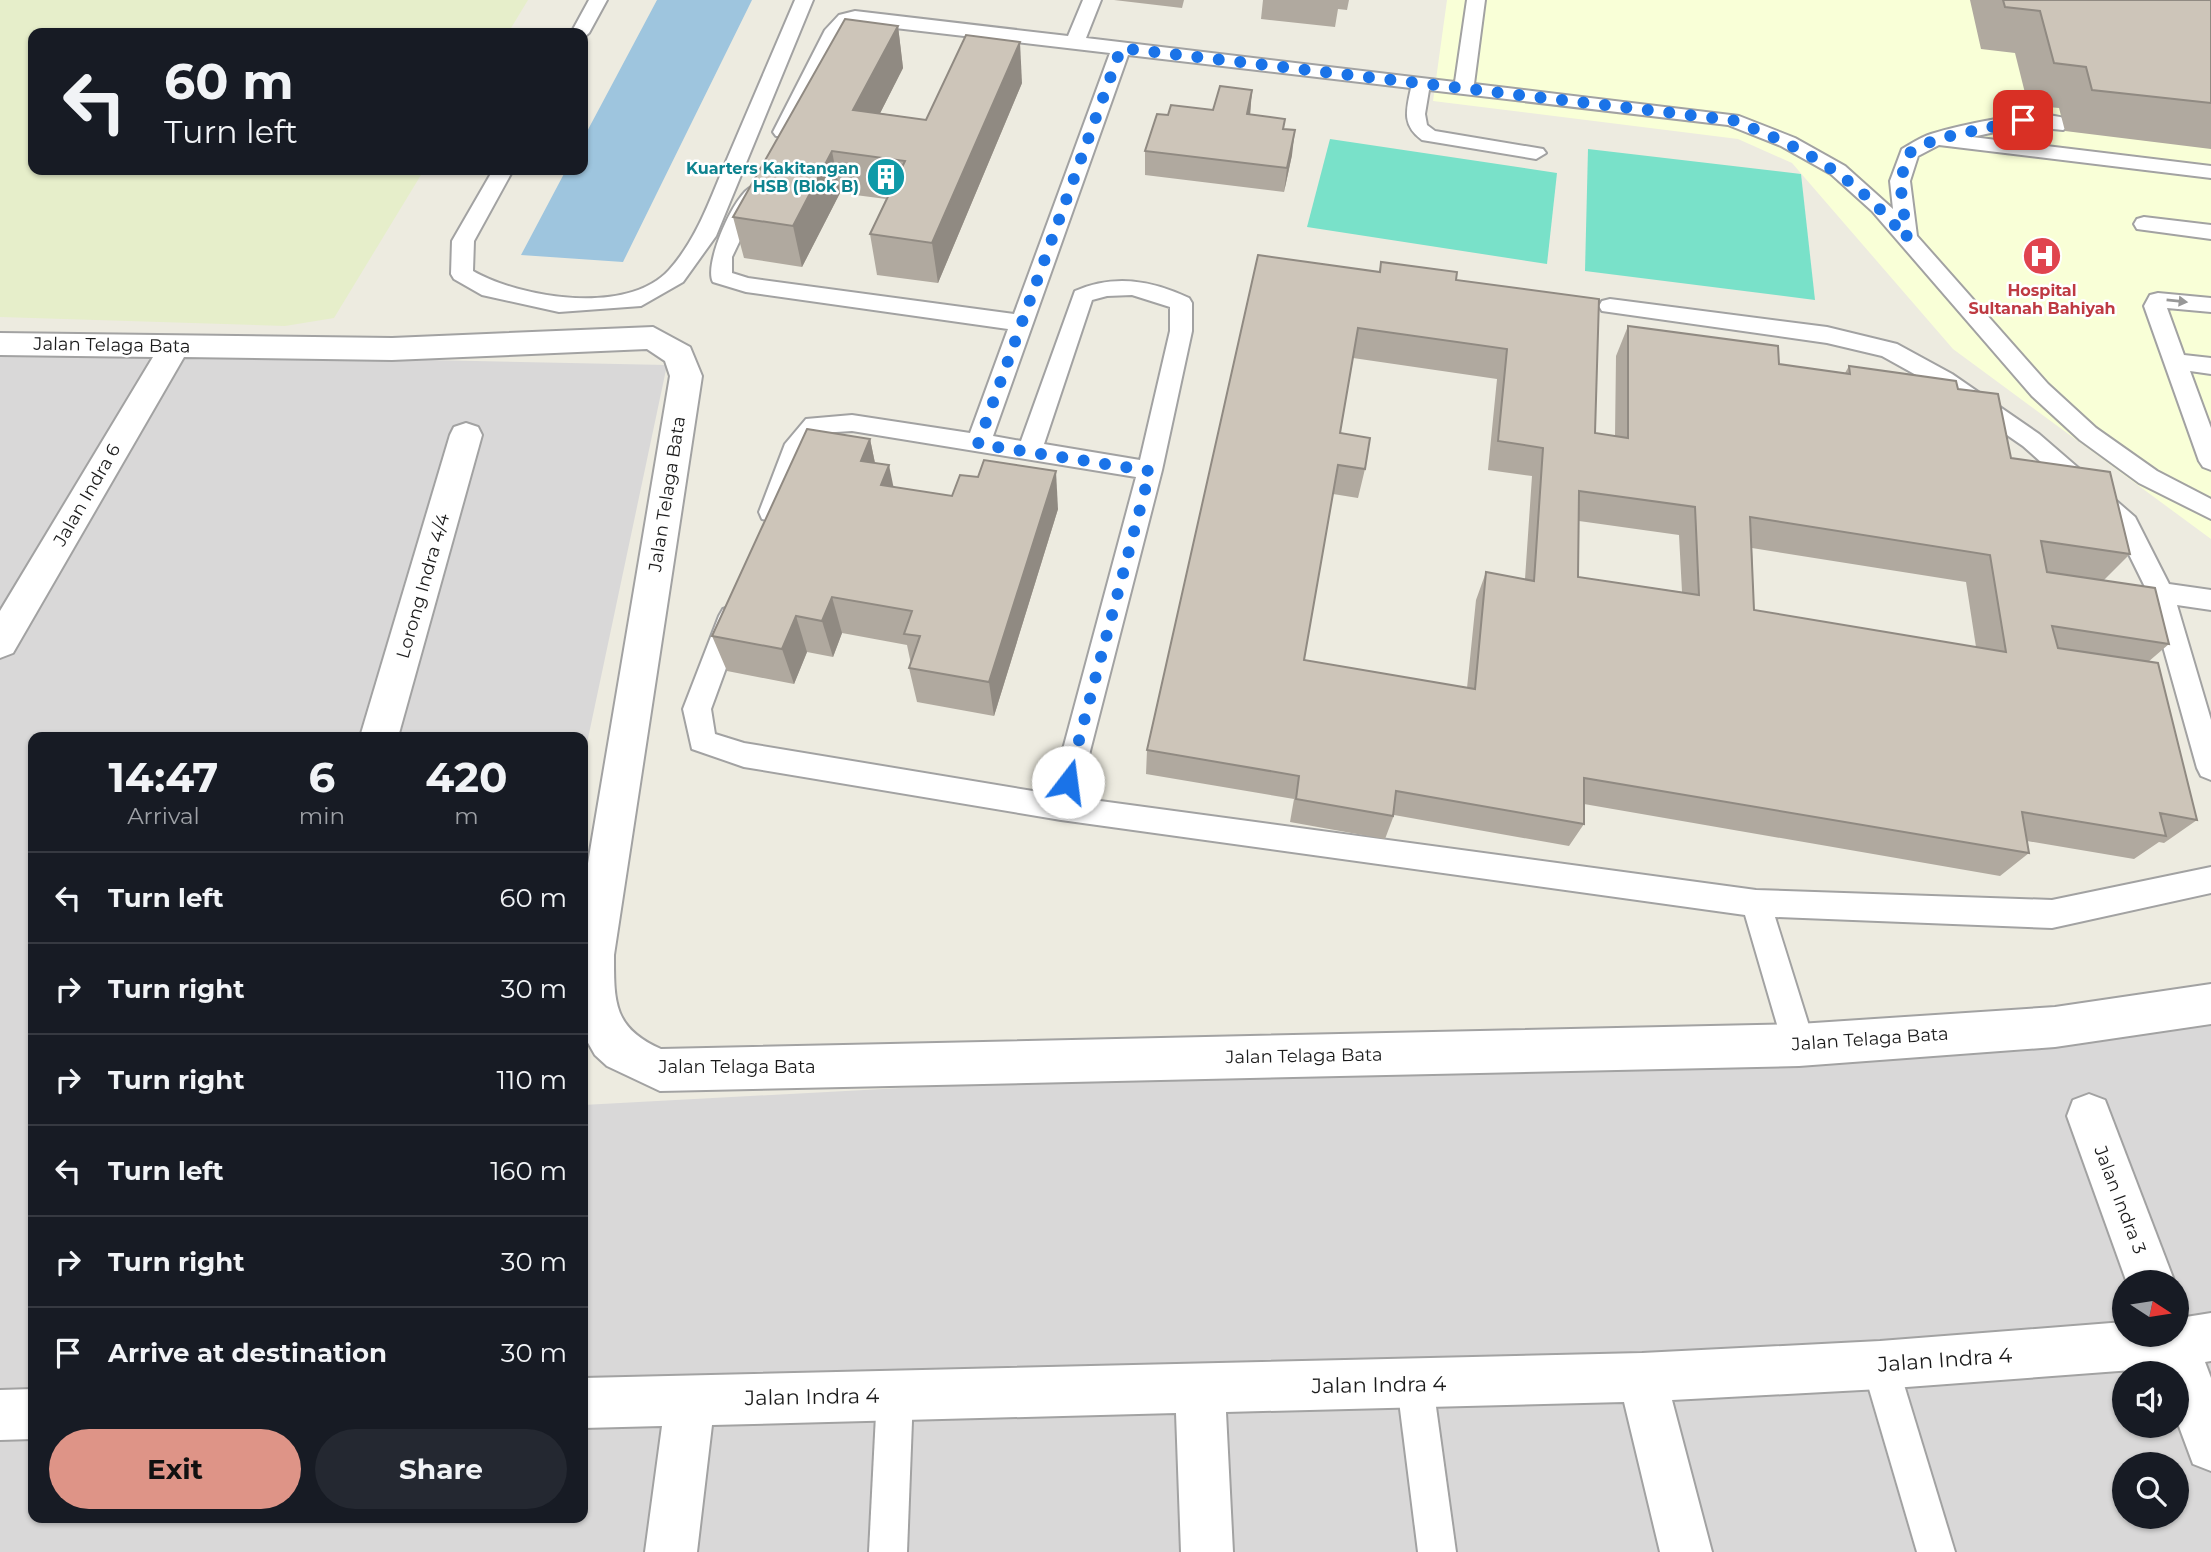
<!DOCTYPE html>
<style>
:root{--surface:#171b24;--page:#242831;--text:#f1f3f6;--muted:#9ea1a6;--line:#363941;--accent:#de9487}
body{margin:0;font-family:Montserrat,sans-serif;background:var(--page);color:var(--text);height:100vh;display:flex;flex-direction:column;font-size:26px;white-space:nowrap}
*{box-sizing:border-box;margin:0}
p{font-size:23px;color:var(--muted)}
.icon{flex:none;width:38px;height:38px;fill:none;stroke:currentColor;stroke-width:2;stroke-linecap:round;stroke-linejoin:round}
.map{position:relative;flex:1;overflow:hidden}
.details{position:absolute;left:28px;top:732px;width:560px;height:791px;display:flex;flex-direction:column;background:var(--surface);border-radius:14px;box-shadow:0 2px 5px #0004}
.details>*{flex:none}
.guide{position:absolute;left:28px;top:28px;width:560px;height:147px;border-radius:14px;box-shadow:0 2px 5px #0004;background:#171b24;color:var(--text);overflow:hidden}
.needle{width:46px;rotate:102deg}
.fabs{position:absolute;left:2112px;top:1270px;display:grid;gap:14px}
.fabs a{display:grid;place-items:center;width:77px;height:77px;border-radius:50%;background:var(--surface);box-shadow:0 2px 5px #0004;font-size:35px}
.pin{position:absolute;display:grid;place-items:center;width:60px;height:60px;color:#fff;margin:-30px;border-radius:14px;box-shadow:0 4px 10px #0006}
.me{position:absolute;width:77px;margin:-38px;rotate:15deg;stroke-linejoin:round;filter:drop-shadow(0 0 5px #0008)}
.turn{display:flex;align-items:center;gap:24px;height:147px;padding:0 21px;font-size:32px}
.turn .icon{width:91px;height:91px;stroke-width:2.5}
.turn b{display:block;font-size:49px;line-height:60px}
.eta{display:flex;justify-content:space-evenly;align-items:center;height:119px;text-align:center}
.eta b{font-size:42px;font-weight:700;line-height:49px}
.primary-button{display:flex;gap:14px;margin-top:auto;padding:14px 21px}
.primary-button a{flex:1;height:80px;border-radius:42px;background:var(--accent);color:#111;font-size:28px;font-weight:700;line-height:80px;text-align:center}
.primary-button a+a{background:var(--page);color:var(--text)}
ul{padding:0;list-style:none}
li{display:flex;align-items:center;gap:21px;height:91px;padding:0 21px;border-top:2px solid var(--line)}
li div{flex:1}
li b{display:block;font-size:26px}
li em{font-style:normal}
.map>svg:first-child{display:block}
.residential{fill:#d9d8d8;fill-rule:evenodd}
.education{fill:#f9ffd7}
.farmland{fill:#e6eeca}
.pitch{fill:#79e1c9}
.water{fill:#9ec5de}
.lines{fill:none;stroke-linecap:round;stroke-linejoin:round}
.lane-casing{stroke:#a2a2a2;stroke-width:4}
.street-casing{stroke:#a2a2a2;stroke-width:4}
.lane{fill:#fff;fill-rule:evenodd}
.street{fill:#fff;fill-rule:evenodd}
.wall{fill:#b0a99f;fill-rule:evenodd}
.shaded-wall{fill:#908a82}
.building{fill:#cdc5b9;stroke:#908a82;stroke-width:2;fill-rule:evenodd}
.oneway{fill:#989898}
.route{stroke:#1a73e8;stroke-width:12;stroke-dasharray:0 21.6}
.labels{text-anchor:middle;stroke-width:5;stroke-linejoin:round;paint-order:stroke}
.far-culture-label{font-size:16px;font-weight:bold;fill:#0d838f;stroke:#fff;text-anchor:end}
.far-health-label{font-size:16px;font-weight:bold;fill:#be3a42;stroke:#fff}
.street-label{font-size:18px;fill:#1b1b1b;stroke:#fff}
.near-street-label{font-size:21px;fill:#1b1b1b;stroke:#fff}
</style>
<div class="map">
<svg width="2211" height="1552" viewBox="0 0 2211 1552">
<rect width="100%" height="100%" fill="#edebe0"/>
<path class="residential" d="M0,351L667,365L583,762V737H33V1517H583V1105L2211,1018V1552H0ZM2124,1283H2177V1335H2124ZM2124,1374H2177V1426H2124ZM2124,1465H2177V1517H2124Z"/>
<path class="education" d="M1447,0H2211V539L1953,349L1792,163L1738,139L1433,101Z"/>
<path class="farmland" d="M0,0H528L508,33H33V170H424L334,318L285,326L0,317Z"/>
<g class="pitch">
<path d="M1330,139L1557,173L1547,264L1307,227Z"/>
<path d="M1588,149L1801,174L1815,300L1585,271Z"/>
</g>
<path class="water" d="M657,0H752L623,262L521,255L566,170H583V139Z"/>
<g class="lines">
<g class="lane-casing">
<g id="lane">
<path d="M589,0H607L589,33L583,38V33H571Z"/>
<path d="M795,0H813L716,236L683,282L641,306L559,312L482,295L454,279L451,274L452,241L493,170H513L474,241L473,271C520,298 627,316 669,270C698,238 711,196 728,157C750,105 773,52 795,0Z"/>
<path d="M1083,0H1101L1086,38L1455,82L1467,0H1485L1474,84L1739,116L1795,138L1845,166L1893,209L1890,181L1902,149C1911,144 1921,137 1931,134C1956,126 2056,102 2073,124L2063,130L2023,126L1972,137L2211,166V178L1939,145L1918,156L1910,181L1917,236L2048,384L2096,428L2157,471L2211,499V519L2139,483L2080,440L2032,396L1872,211L1831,174L1781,146L1728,125L1429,90L1425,114L1427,125L1435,131L1543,149L1546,153L1536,159L1422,140C1402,125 1406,111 1411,88L1128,55L993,436L1021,441L1075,291C1114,274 1151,280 1189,298L1192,303V331L1162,470L1078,798L1756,890L2052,900L2211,867V893L2052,928L1775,917L1815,1045L1810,1056L1799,1060L1788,1056L1783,1045L1745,915L1061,820L744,767L692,749L683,709L719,616L723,609L732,606L741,609L745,616L711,709L715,734L744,743L1051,794L1136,477L852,431L820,433L807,448L780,519L771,521L762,519L759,512L785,444L806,419L852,415L970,433L1008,329L746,292L713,282C703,265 735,192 752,187L762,194L732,257V273L748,278L1014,314L1110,53L852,23L842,33L790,136H776L773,132L825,30L839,15L855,11L1068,36ZM1132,295L1170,307V331L1140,460L1044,444L1092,300L1107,296Z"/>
<path d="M2144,217L2211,225V239L2137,229L2134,224L2137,219Z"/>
<path d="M2158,293L2211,298V312L2167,308L2184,355L2211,358V374L2190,371L2211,428V470L2203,467L2199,461L2144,306L2150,295Z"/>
<path d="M1610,299L1827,327L1897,344L1952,374L2039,434L2135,517L2169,584L2211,590V610L2177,605L2211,720V780L2201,776L2197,768L2148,593L2117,530L2023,446L1936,386L1882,356L1827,343L1602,311L1599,306L1602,301Z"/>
<path d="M1880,1347L1893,1352L1898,1365L1955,1552H1917L1862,1365L1867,1352Z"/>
<path d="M1415,1367L1428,1372L1433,1385L1456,1552H1418L1397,1385L1402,1372Z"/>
<path d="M895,1377L908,1382L913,1395L907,1552H869L877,1395L882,1382Z"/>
</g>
</g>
<g class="street-casing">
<g id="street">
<path d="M653,327L690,347L702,376L614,955C614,1002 613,1028 661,1049L1799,1024L2055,1007L2211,984V1024L2055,1047L1799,1066L660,1091L607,1066L595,1055L583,1034V893L670,376L665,361L647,349L392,360L184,357L13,653L0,658V611L153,357L0,355V333L392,338Z"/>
<path d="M466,423L478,427L482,435L398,737H360L450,435L454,427Z"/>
<path d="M2089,1094L2105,1100L2175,1283H2127L2067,1116L2073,1100Z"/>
<path d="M2177,1313L2186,1317L2211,1313V1361L2205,1362L2211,1378V1471L2193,1464L2177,1421V1374H2160L2159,1368L1880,1389L1672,1400L1712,1552H1660L1624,1402L1226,1412L1233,1552H1181L1176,1413L712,1425L697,1552H645L662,1426L583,1428V1378L1642,1353L1880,1341L2124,1322V1335H2177Z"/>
<path d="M33,1389V1439L0,1440V1390Z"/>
</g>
</g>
<use href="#lane" class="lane"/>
<use href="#street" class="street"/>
</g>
<g class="wall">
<path d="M1114,0H1184L1182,8Z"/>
<path d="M1263,0H1349L1347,10L1338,9L1335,27L1261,19Z"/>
<path d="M1970,0H2211V149L2065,131L2059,108L2028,105L2015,53L1981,49Z"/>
<path d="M898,26L903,68L880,113L926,120L1022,83L938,283L877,275L870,234L886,199L840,193L802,267L744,258L733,217Z"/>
<path d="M1252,90L1250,115L1284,129L1292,155L1284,192L1145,175V151L1168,115L1213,110Z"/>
<path d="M1381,262L1456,280L1595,433L1615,436L1616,356L1628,326L1779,364L1845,373L1849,366L1958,389L2011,458L2130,554L2104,580L2169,644L2148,662L2197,820L2164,843L2159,842L2134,859L2027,841L2029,853L2000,876L1584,804V824L1569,846L1394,815L1385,839L1290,822L1294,799L1146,774L1147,750L1379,272ZM1353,358L1497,379L1488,470L1532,476L1525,579L1486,572L1476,600L1467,688L1304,660L1333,494L1358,498L1365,469L1340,433ZM1579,521L1679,535L1682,592L1578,577ZM1752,548L1966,582L1976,647L1754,610Z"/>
<path d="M870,439L875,463L893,487L952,496L1058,509L994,716L917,702L909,668L911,664L907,645L842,633L833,657L807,652L794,684L727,671L712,636Z"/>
</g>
<g class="shaded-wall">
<path d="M898,26L903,68L861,151L853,110Z"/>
<path d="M1020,42L1022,83L938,283L932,243Z"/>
<path d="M1252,90L1250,115L1247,114Z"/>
<path d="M1295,130L1292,155L1284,192L1287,168Z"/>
<path d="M832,151L840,193L802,267L793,226Z"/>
<path d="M870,439L878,478L861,461Z"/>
<path d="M889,465L897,504L881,485Z"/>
<path d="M1056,471L1058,509L994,716L989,682Z"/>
<path d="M832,597L842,633L833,657L822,621Z"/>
<path d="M796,616L807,652L794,684L782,649Z"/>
</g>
<g class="building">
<path d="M2003,0H2211V103L2092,90L2086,67L2054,63L2040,11L2005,7Z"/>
<path d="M845,19L898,26L853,110L926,120L966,35L1020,42L932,243L870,234L905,161L832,151L793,226L733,217Z"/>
<path d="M1220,86L1252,90L1247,114L1285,119L1283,129L1295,130L1287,168L1145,151L1157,114L1168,115L1171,105L1213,110Z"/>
<path d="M1258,255L1380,272L1381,262L1457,272L1456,280L1599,299L1595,433L1628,438V326L1778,346L1779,364L1850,374L1849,366L1956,381L1958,389L1998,394L2011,458L2110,472L2130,554L2041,541L2047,572L2155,588L2169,644L2052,626L2058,648L2158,663L2197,820L2160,813L2166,836L2022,812L2029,853L1584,778V824L1396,791L1393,816L1296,799L1299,776L1147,750ZM1358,328L1507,349L1498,441L1543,448L1534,581L1486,572L1475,689L1304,660L1338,465L1365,469L1370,438L1340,433ZM1579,491L1695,507L1699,595L1578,577ZM1750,517L1990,555L2006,652L1754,610Z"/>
<path d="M807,429L870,439L861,461L889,465L881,485L952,496L960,475L978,477L984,460L1056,471L989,682L909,668L920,636L904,634L912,611L832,597L822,621L796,616L782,649L712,636Z"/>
</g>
<defs><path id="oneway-solid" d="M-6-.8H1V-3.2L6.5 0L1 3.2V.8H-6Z" transform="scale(1.75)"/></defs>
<use class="oneway" href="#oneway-solid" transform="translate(2177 301) rotate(6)"/>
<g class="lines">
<path class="route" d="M1068,782L1150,471L978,444L1121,48L1732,120C1809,150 1853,175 1907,239L1900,181L1909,153L1936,139L2023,120"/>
</g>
<defs>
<g id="building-disc" transform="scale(2.0125)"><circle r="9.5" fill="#0f9aa8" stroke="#fff"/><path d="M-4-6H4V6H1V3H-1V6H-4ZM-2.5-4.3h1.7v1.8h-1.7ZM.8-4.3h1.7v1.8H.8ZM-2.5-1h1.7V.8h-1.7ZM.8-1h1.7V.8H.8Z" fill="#fff"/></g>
<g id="hospital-disc" transform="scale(2.0125)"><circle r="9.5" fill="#e0444e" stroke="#fff"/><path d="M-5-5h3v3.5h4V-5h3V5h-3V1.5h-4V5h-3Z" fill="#fff"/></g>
</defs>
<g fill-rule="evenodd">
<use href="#building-disc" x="886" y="177"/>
<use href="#hospital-disc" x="2042" y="256"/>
</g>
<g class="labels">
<g class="far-culture-label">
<text x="859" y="174">Kuarters Kakitangan<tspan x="859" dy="18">HSB (Blok B)</tspan></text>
</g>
<g class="far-health-label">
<text x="2042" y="296">Hospital<tspan x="2042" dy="18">Sultanah Bahiyah</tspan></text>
</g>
<g class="street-label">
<text transform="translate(112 345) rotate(1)" y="6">Jalan Telaga Bata</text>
<text transform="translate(667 494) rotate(-81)" y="6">Jalan Telaga Bata</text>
<text transform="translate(87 495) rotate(-60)" y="6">Jalan Indra 6</text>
<text transform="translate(423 586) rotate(-74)" y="6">Lorong Indra 4/4</text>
<text transform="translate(1870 1039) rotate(-4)" y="6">Jalan Telaga Bata</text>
<text transform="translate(1304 1056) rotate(-1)" y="6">Jalan Telaga Bata</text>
<text x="737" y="1073">Jalan Telaga Bata</text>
<text transform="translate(2120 1200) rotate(69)" y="6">Jalan Indra 3</text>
</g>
<g class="near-street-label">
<text transform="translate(1945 1360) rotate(-4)" y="7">Jalan Indra 4</text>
<text transform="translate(1379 1385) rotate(-1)" y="7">Jalan Indra 4</text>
<text transform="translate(812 1397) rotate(-1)" y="7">Jalan Indra 4</text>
</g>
</g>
</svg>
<div class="fabs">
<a><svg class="needle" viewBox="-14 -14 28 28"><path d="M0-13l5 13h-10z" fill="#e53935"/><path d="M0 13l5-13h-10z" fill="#9ea1a6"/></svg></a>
<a><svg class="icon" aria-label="sound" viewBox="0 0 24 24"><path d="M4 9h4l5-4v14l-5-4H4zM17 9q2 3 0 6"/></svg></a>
<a><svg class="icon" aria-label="search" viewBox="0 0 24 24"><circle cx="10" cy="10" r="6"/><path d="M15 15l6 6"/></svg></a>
</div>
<div class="pin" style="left:2023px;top:120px;background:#d93025"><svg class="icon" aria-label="arrive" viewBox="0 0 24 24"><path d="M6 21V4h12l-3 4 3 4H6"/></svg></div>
<svg class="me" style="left:1068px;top:782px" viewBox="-20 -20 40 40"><circle r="19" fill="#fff"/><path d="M0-13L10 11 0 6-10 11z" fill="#1a73e8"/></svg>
<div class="guide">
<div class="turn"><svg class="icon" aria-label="left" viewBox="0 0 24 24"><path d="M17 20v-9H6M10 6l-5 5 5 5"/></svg><div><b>60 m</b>Turn left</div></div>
</div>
<section class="details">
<div class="eta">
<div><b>14:47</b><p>Arrival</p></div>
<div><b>6</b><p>min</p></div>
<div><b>420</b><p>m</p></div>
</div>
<ul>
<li><svg class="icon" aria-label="left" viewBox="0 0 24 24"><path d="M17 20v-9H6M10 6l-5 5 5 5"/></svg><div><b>Turn left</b></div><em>60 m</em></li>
<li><svg class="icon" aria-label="right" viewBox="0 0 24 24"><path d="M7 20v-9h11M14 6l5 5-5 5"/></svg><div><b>Turn right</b></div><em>30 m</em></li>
<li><svg class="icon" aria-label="right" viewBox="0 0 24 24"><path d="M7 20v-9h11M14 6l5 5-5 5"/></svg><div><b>Turn right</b></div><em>110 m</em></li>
<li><svg class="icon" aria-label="left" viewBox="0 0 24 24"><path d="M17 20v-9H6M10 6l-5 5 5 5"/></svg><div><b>Turn left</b></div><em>160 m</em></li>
<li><svg class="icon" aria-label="right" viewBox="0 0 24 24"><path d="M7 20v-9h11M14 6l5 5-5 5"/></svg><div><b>Turn right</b></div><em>30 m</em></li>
<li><svg class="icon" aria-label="arrive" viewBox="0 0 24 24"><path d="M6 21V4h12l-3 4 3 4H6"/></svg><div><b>Arrive at destination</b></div><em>30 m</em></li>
</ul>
<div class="primary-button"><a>Exit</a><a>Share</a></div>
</section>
</div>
